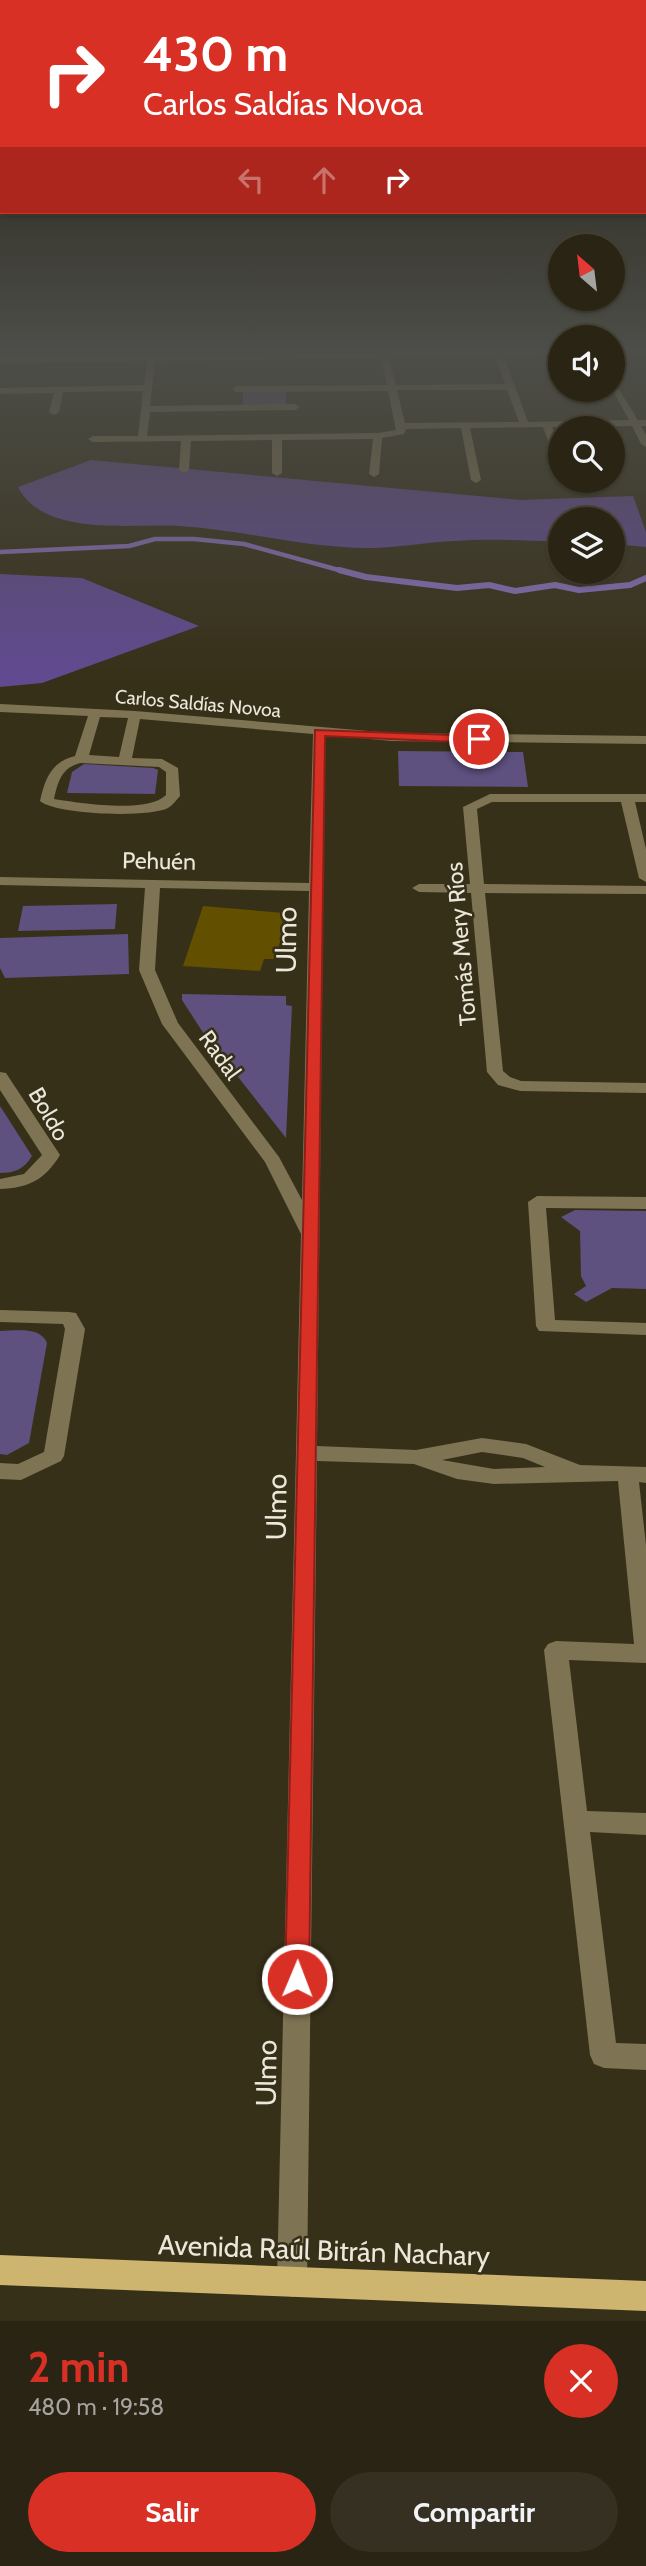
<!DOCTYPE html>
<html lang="es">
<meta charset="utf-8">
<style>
:root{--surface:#292413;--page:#353021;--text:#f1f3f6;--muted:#a5a4a0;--line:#454133;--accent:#d93025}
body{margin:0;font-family:Cabin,sans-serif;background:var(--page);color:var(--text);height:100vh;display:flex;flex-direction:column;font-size:26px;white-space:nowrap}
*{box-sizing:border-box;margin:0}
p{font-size:23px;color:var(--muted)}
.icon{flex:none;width:38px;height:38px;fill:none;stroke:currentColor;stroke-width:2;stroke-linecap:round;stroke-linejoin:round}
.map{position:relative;height:2321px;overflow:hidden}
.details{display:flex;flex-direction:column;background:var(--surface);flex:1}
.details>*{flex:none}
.top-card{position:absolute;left:0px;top:0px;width:648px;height:214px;box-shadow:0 2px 5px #0004,0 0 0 2px var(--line);background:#d93025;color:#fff;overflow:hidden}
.needle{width:46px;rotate:332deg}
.tools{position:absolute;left:548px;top:234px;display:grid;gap:14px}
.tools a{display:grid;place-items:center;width:77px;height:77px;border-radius:50%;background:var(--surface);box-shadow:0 2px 5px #0004,0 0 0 2px var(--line);font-size:35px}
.pin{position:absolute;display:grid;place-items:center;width:60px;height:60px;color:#fff;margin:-30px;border:4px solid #fff;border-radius:50%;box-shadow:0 2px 7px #0007}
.me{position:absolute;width:77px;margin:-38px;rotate:1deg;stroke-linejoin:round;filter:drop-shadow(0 0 5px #0008)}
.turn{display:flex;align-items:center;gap:24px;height:147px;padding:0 28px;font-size:32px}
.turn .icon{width:91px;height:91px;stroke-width:2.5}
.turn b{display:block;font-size:49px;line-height:60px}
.lanes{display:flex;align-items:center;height:66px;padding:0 28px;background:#0003;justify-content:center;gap:35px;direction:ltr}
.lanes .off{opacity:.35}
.round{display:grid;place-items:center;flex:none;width:74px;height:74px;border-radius:37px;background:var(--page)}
.head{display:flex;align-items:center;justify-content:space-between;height:119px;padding:0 28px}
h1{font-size:42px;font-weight:700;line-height:52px;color:var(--accent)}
.action{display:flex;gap:14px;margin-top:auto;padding:14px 28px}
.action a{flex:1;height:80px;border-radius:42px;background:var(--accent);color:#fff;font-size:28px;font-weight:700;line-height:80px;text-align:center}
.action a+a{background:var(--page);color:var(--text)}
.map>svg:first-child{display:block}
.green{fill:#5e507f}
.forest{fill:#614a8f}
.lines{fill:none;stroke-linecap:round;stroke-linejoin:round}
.stream-far1{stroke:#856eb7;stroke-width:4.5}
.stream{stroke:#856eb7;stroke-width:6}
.building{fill:#634f00}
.minor{fill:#7e7352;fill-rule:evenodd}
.major{fill:#cdb56f;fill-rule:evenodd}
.route{fill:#d93025;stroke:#8d1f18;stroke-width:2}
.labels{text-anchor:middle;stroke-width:5;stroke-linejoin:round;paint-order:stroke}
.far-street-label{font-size:19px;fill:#ebe7da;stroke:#373019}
.street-label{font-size:23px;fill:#ebe7da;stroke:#373019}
.near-street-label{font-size:28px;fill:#ebe7da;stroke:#373019}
</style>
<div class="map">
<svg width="646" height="2321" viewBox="0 0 646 2321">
<rect width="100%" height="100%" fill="#373019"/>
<g class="green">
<path d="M286,390V406H243V391Z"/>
<path d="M398,751L523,752L528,787L399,786Z"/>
<path d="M84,764L153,768L158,770L155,794L67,793L72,772Z"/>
<path d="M117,904L115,929L18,931L23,906Z"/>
<path d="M128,934L129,974L5,978L0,968V938Z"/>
<path d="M182,994L286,996V1005L292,1006L286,1138L202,1031L182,1000Z"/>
<path d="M0,1106L32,1156C24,1169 15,1173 0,1173Z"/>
<path d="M575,1210L646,1211V1289L612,1288L586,1302L574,1294L586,1286L581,1276L580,1231L561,1217Z"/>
<path d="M0,1331C16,1331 40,1326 47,1343L29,1443L7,1455L0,1454Z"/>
</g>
<g class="forest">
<path d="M91,460L521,500L633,496L646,532V547L613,544L612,520H560V541C525,541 489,538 454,541C426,542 397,548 369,548C305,548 243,530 179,526C132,523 44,538 18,487Z"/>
<path d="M0,574L82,578L199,626L42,683L0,687Z"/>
</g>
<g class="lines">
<path class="stream-far1" d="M0,552L129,546L155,539H194L244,544L346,572"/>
<path class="stream" d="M339,570L366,577L457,588L489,585L515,591L555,585L579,590L630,585L646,578"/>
</g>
<path class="building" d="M203,906L284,913L282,921L286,922L275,959H264L260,971L183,966Z"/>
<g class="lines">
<g class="minor">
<path d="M148,350H156V356L379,353V350H560V356H504L528,422L629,420L612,389V378L638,420H646V426H641L646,435V447L641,444L632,426L552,427L560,447V462L555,459L543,427L470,428L481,480L476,483L471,480L461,428L406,429L404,434L382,438L379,474L374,477L369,474L373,439L282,440V473L277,476L272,473V440L191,441L189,470L184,473L179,470L181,441L93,442L88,439L93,436H138L143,391L63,392L59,412L54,415L49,412L54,393L0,394V388L144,385L147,361L0,363V357L147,356ZM495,356L505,384L396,385L389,358ZM381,358L387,385L236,386L232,389L236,392L388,391L396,430L378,433L147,436L150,412L295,410L300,407L295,404L150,406L155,361ZM397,390H507L519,422L405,423Z"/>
<rect x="612" y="350" width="34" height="5"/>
<path d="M564,481H574V483L569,486Z"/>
<path d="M0,704L135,711L392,733L646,736V744L392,741L325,735L317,1446L416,1450L482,1438L526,1444L580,1465L646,1467V1483L639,1482L646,1545V1663L569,1660L587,1811L646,1813V1835L590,1832L616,2043L646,2044V2070L604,2068L594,2064L590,2055L544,1650L548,1644L556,1641L634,1644L618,1481L494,1484L457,1479L414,1464L317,1461L307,2282L303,2293L292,2297L281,2293L277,2282L301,1234L265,1162L162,1024L139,970L145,888L0,885V877L309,883L313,734L140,719L132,758L162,759L178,768L180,796C176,800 173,805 168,808C149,818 56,815 40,801C45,779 51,762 75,756L88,716L0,712ZM100,717L128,718L119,757L89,755ZM81,763L159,767L166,772V795C147,814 80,803 54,799C58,781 62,767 81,763ZM160,888L309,891L302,1200L279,1157L178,1023L155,970ZM482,1452L523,1458L545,1467L494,1469L442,1460Z"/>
<path d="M490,794H646V802H635L646,849V882L639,878L621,802H492L477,809L484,884L646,886V894L485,893L503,1071L510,1077L521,1081L646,1083V1093L520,1091L498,1085L487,1072L471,893L419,892L412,888L419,884H470L463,807Z"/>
<path d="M0,1072L6,1073L60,1155C45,1180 28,1188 0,1189V1179L24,1174L42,1155L0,1090Z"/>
<path d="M537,1196L646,1197V1209L546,1208L555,1320L646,1323V1335L539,1331L536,1326L528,1202Z"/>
<path d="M0,1310L69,1312L76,1313L85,1329L64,1456L61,1461L21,1480L0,1479V1463L18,1464L44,1452L65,1329L63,1324L0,1322Z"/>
</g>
<path class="major" d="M0,2255L646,2281V2311L0,2285Z"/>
</g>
<linearGradient id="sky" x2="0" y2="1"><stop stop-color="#1e1a0e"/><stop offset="0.52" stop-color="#4d4e49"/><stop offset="1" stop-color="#4d4e49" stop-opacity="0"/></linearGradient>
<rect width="646" height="675" fill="url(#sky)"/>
<path class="route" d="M315,730L479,736L485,739L479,743L325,736L309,1979L306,1987L297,1990L289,1987L285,1979Z"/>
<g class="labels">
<g class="far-street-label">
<text transform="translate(198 703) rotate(5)" y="7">Carlos Saldías Novoa</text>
</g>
<g class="street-label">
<text transform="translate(159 861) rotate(1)" y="8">Pehuén</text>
<text transform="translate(461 944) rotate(-95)" y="8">Tomás Mery Ríos</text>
<text transform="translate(220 1055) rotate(54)" y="8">Radal</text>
<text transform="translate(49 1114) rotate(60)" y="8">Boldo</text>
</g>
<g class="near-street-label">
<text transform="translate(286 940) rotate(-89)" y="10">Ulmo</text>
<text transform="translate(276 1507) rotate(-89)" y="10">Ulmo</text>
<text transform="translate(266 2073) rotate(-89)" y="10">Ulmo</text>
<text transform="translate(324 2250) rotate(2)" y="10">Avenida Raúl Bitrán Nachary</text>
</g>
</g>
</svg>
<div class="tools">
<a><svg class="needle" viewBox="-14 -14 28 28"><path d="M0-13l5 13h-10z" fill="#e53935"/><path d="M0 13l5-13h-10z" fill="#a5a4a0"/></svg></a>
<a><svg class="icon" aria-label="sound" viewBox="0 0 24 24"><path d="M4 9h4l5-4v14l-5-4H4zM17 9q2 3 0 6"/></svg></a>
<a><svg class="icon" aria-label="search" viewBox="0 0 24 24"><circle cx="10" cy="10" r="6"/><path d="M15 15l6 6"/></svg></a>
<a><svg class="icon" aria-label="layers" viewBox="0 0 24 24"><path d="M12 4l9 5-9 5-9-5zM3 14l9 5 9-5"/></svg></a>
</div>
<div class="pin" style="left:479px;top:739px;background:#d93025"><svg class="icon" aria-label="arrive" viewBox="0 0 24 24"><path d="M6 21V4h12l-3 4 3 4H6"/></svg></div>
<svg class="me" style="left:297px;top:1979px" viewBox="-20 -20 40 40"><circle r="17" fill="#d93025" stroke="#fff" stroke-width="3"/><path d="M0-11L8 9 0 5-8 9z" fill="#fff"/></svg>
<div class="top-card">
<div class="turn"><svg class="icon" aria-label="right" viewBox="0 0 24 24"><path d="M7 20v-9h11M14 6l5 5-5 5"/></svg><div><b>430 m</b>Carlos Saldías Novoa</div></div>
<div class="lanes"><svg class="icon off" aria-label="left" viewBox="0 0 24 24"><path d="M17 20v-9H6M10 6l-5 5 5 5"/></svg><svg class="icon off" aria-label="ahead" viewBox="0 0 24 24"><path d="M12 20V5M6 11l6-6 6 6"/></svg><svg class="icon" aria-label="right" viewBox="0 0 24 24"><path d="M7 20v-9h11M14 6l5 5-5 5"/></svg></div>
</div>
</div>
<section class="details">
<div class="head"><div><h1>2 min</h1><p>480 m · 19:58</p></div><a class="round" style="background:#d93025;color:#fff"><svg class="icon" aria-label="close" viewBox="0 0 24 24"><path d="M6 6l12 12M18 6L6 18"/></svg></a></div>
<div class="action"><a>Salir</a><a>Compartir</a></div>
</section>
